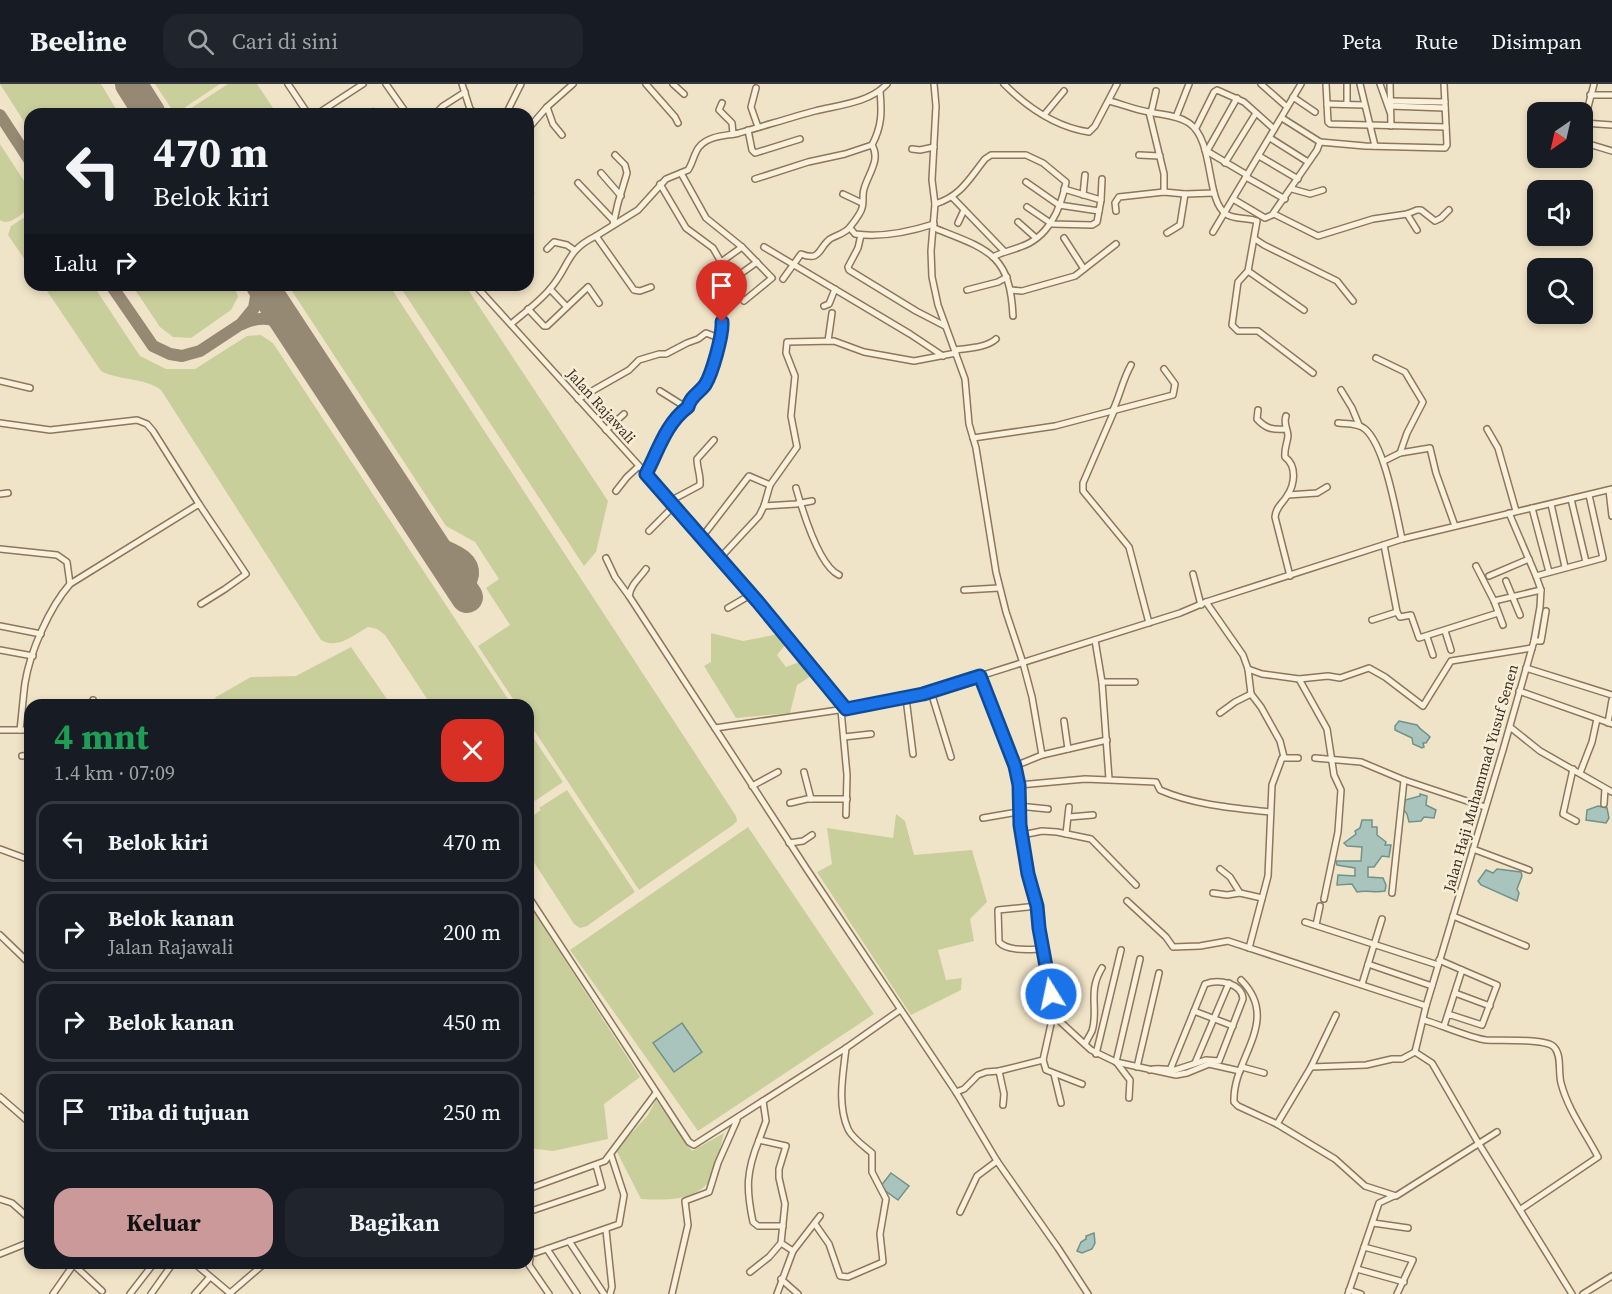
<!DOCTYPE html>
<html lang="id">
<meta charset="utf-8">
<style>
:root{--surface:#171b24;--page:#20242c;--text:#f1f3f6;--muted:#9ea1a6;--line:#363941;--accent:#cc999b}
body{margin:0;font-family:"Source Serif 4",serif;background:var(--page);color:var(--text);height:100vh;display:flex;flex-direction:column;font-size:22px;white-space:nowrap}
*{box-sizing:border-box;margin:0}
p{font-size:20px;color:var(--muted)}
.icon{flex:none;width:33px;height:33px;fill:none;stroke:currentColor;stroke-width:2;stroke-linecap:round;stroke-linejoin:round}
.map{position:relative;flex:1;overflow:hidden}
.drawer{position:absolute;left:24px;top:615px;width:510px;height:570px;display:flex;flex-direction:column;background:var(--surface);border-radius:18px;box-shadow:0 3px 9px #0003}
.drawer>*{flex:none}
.top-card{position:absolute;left:24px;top:24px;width:510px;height:183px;border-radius:18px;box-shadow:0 3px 9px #0003;background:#171b24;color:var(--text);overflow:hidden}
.needle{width:39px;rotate:214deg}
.fabs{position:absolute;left:1527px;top:18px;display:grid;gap:12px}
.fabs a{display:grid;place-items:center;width:66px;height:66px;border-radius:12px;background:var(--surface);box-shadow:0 3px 9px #0003;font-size:30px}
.pin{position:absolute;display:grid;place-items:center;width:51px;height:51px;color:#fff;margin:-62px -26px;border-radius:50% 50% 50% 0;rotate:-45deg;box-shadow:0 0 6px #0007}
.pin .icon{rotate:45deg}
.me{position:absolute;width:66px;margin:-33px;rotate:350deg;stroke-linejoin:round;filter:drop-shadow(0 0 4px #0008)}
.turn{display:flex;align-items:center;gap:21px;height:126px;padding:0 30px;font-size:27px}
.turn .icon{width:78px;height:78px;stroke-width:2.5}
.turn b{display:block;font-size:42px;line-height:51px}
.then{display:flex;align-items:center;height:57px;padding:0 30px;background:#0003;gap:12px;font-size:22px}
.round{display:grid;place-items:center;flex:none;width:63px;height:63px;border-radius:18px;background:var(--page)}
.summary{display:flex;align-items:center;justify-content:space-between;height:102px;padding:0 30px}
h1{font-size:36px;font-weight:700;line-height:45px;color:#1e9e55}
.action{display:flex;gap:12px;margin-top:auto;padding:12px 30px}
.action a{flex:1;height:69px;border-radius:18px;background:var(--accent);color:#111;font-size:24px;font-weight:700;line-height:69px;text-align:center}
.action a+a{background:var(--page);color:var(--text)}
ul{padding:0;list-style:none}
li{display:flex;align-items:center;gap:18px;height:81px;margin:0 12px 9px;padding:0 18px;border:3px solid var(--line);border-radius:18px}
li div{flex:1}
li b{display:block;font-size:22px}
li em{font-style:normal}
header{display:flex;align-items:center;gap:36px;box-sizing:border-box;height:84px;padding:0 30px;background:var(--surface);border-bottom:2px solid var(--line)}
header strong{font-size:28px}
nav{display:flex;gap:33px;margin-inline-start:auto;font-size:21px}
.search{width:420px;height:54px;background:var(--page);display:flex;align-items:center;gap:15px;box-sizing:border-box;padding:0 21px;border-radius:18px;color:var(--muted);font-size:22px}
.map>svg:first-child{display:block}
.green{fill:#c9cf9b}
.water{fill:#a9c4bc;stroke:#6f938a;stroke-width:1.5}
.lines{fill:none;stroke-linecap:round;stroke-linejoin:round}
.taxiway{stroke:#968974;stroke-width:12}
.runway{stroke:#968974;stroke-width:32}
.minor-casing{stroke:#8d765c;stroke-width:8}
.minor{stroke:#faf1dc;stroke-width:5}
.route-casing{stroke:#114b97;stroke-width:15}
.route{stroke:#1a73e8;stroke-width:10}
.labels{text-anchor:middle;stroke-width:5;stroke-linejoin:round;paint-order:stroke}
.street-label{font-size:15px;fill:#3d2e20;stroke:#f7eed8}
</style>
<header>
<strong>Beeline</strong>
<div class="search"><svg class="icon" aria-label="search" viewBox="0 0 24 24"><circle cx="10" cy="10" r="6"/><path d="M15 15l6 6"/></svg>Cari di sini</div>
<nav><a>Peta</a><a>Rute</a><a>Disimpan</a></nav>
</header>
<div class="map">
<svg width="1612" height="1210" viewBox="0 0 1612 1210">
<rect width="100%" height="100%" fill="#f0e4c8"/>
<g class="green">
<path d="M0,0H101L119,30H30V47Z"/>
<path d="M155,0H220L175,30Z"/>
<path d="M228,0H257L277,30H182Z"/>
<path d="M0,60L30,106V124C21,130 9,143 0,136Z"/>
<path d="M30,130V183L8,151L11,142Z"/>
<path d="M43,201H93L140,272L166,285H195L247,252L261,251L273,259L512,621H431L385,551L377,545L368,543C353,551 338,566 321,556L161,306C143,293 120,297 101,287Z"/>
<path d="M132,201H234L238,213L231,226L191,254L173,253L160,243Z"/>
<path d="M288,201H389L736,732L737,737L733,741L639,806L528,637V621H517L478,562L510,541L486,504L499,495L475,458L446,442Z"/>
<path d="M399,201H465L608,417L596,468L584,482Z"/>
<path d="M711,549L743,557L779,550L786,560L777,571L786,583L802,577L811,592L797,601L790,629L736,634L704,582L711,578Z"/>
<path d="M351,563L391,621H211L216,613L251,593L296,592Z"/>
<path d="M528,646L563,698L535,717L534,715L528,719Z"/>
<path d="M567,706L635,808L587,842L580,844L574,840L528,769V735L541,726L539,724Z"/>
<path d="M896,730L905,737L914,771L972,766L987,818L970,835L974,857L938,866L946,896L962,894L961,906L911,931L817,788L832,780L827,744L893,754Z"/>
<path d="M748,743L874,930L698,1047L570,866Z"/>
<path d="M528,819L640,993L604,1020L608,1055L553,1067L528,1064Z"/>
<path d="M656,1016L692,1067L724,1049C721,1060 714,1092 708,1099C691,1118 663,1116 641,1115L616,1066L648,1031Z"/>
</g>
<g class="water">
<path d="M1399,637L1417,641C1421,647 1426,648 1430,653L1426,659H1423L1424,663L1422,664L1413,660L1412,654L1395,646V642Z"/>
<path d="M1420,710L1427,712L1426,721L1436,726L1434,734L1424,733L1421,737L1409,738L1407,730L1403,725L1405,716L1420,712Z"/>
<path d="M1598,722L1607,724L1609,734L1606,739L1586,736L1587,726Z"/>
<path d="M1362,736H1372V743H1377V751L1386,758L1385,761H1391L1389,773L1382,772L1374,783H1368V793L1383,794L1386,801L1385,807C1375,809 1367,806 1357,808L1352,800L1337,801L1338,791L1355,792V784L1337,781L1336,777H1361L1362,763L1347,762L1344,759L1356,750L1355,747L1360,744Z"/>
<path d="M1497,785L1521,788L1522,792L1517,805L1519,809L1517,817L1481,801L1478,797L1486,786L1493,789Z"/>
<path d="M682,939L702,968L674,988L653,959Z"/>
<path d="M891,1089L909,1102L898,1116L880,1103Z"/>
<path d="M1094,1149L1095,1159L1092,1165L1082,1169L1077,1167L1081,1158L1086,1155V1152Z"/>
</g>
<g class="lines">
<g class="taxiway">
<path d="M138,12L143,30"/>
<path d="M0,31L30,77"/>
<path d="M111,201L153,262L170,270L182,272L200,267L241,240L254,224L258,201"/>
<path d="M242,240C259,232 277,233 291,245"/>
<path d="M427,452C442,464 475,467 473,491C472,498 469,502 462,506L453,504L444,489L440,473"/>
</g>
<g class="runway">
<path d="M131,0L150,30"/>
<path d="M262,201L467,513"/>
</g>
<g class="minor-casing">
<g id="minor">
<path d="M288,0L308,30"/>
<path d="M386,0L407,30"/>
<path d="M462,0L470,25L476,30"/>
<path d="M646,0L675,33L678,39"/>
<path d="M673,0L684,10"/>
<path d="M934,0L936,22L932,96L935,120L931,167L932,193L938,221L965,295L969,340L976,364L996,488L1006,528L1023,579L1032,613L1042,671"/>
<path d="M1004,0C1027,23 1056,43 1089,48L1095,42L1117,0"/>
<path d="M1261,0L1287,23"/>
<path d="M1326,0L1328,38L1330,40L1446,43"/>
<path d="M1347,0V20"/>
<path d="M1360,0L1375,62"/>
<path d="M1380,0L1390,28"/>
<path d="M1390,0L1391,42"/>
<path d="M756,4L751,23L758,43"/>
<path d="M1590,11H1612"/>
<path d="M1293,13L1315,28"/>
<path d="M1109,17C1122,20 1135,26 1149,28C1162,31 1177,31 1189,39C1215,57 1205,115 1226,130C1234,136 1248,133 1257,137L1248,187L1238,198L1232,241L1238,247H1258L1313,289"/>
<path d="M1390,17L1445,18"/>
<path d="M722,19L719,26L732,39L733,50"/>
<path d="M1327,20L1364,21"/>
<path d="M1390,22L1445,24"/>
<path d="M547,23L553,40L562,51"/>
<path d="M1149,28L1164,90V108"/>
<path d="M1151,29L1156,7"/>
<path d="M317,30L363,0"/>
<path d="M371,30L373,28"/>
<path d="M435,30L443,22L465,8"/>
<path d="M492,30L496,28L500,30"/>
<path d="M506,30L521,0"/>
<path d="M1044,31L1064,7"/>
<path d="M1176,33L1189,0"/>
<path d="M1584,39L1612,41"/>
<path d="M1196,44L1214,8L1217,6L1244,18L1274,45"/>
<path d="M528,45L547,23L573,0"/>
<path d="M748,46L752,66L755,69L800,55"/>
<path d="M1582,46L1594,0"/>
<path d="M1270,54L1308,78"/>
<path d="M1320,58L1365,62L1445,64L1447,61L1444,0"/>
<path d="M1582,58L1612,67"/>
<path d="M912,65L920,66L934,63"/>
<path d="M1205,66L1247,91"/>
<path d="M1207,67L1237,14"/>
<path d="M1139,71L1160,72"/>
<path d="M1259,72L1298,95"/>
<path d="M1225,79L1256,29"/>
<path d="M601,89L621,112"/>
<path d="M1246,93L1285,115"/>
<path d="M755,95L808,78L845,70L872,61"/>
<path d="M1026,98L1059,121L1099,127"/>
<path d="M578,99L614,137"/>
<path d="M660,100L686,144L713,164L721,178L742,163L706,134L681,89"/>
<path d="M1292,105L1310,110L1323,106"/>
<path d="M528,107L530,109"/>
<path d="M843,110L862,119"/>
<path d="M1083,111L1085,91"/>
<path d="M952,113L1004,167"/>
<path d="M1233,115L1265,134L1272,131L1317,66L1320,58L1282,34"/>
<path d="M1101,116L1102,95"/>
<path d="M935,120C961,112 969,95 985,75L991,71H1026L1043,79L1066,98C1061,125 1048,154 1020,163C1010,167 1002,168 993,173"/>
<path d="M1027,123L1052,140L1092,141L1097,138L1101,116L1064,105"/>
<path d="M1116,127L1115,119L1119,113L1164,108L1185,110L1214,109"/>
<path d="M1274,130L1318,152L1373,135L1407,130L1417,126H1421L1435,137L1441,134L1449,126"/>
<path d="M1407,130L1417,146"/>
<path d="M1018,138L1036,154"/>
<path d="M958,139L964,126"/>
<path d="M613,141L618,119L627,89L625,81L615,71"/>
<path d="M850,144L855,150C882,154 909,148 934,140"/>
<path d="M934,144C987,165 1010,169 1013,232"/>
<path d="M1213,148L1301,0"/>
<path d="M1167,149L1180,141L1185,110"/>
<path d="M861,151L858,164L848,183L849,186L916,227L945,242"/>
<path d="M596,152L638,126L666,95L688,86C693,79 694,68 700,62C710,51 727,52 739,49C764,42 789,34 815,27C839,21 869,19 887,0"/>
<path d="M1064,154L1084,185"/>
<path d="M1255,155L1264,161L1337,197L1353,217"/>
<path d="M764,163L910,250L943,272"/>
<path d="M547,165L554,158L567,161L574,166"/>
<path d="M721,178L732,196L731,202L744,217L772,194L742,163"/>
<path d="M1248,187L1304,226"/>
<path d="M783,195L801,170C821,178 818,164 830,155C836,151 845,150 850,143C854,138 861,129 862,124C864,118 862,111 864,105C868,90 881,76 872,61C882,42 882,28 880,7"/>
<path d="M732,196L757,178"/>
<path d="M475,201L691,439L846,625"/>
<path d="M550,205L566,222"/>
<path d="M967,206L998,198L1007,193"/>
<path d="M1011,206L1022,207L1075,192L1116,160"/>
<path d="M824,222L829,220L835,205"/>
<path d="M528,225L544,242H547L588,203L599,219"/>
<path d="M511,240C524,229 539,218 550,205C570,182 565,167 596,152L634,206L640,207L651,203"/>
<path d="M828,257L832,229"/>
<path d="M955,266C968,264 986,264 996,255"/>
<path d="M1376,274L1405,288L1423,318L1407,349L1400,369L1384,377"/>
<path d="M0,297L30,304"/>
<path d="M1341,306L1352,324L1359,341"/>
<path d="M660,307L687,324"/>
<path d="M578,315L629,286L639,276L659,270H666L687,259L698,255L706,249L719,254"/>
<path d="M1115,325L1083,399V407L1129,463L1149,539"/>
<path d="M1113,326C1120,311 1123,295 1131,281"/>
<path d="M1258,326L1257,335C1266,345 1273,346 1286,345"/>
<path d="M1286,332C1283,340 1288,345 1288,352C1287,360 1284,365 1285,373C1297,382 1295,400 1287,412C1282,420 1276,423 1275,433L1290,492"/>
<path d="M0,339L50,346L137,336L147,340L153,347L199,420"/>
<path d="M1338,339C1347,340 1358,339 1365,345C1385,362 1396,428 1402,455"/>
<path d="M1487,345L1498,364L1516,427"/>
<path d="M606,346L624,330"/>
<path d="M973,354L1055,342L1173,311L1175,300L1164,285"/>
<path d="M1400,369L1430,364L1436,389L1455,442"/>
<path d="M646,390C658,367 666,340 688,323C690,313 700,309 705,300C714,286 722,251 722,235"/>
<path d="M796,404C802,425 819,482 839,491"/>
<path d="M1609,406L1612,432"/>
<path d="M616,407L627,393L639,382"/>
<path d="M0,410L8,409"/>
<path d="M1288,411L1317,409L1327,403"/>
<path d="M1571,415L1586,478"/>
<path d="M670,417L700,401C701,392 697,384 697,375L714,356"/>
<path d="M1551,420L1565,483"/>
<path d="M764,422L796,420L812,417"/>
<path d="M1532,424L1549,488"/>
<path d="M649,447L674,422"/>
<path d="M702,453L749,392L770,401"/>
<path d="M1384,461L1397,528L1400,533L1411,531L1419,554L1498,529"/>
<path d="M0,465L57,471L67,478L70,500"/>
<path d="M606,474L615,493L629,512"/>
<path d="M720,474L759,432L764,422L770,401L797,363L791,332L795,292L786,269L787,258L834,257L864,268L914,277L956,269"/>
<path d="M1476,482L1494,517L1503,541"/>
<path d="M646,485C639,495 631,500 629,512L808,787L956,1008L997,1077L1058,1164L1088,1210"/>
<path d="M1193,490L1201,521"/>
<path d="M1489,492L1529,475"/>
<path d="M1536,492L1603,474L1589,411"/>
<path d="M1506,497L1520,531"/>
<path d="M964,506L999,504"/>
<path d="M1494,517L1541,506"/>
<path d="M1206,518L1243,571L1248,585L1251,610L1261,623L1280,657L1284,673"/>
<path d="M728,524L752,510"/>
<path d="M1372,536L1397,528"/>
<path d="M0,542L41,550"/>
<path d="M1445,547L1451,566"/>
<path d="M1427,553L1433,571"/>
<path d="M1095,556L1102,598L1109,695"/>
<path d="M1534,557H1541L1546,527"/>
<path d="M0,566L33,572"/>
<path d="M1526,584L1612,611"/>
<path d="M1248,585L1262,590L1299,595L1327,645L1334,691L1341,706L1338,748L1324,815"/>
<path d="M1299,595L1328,592L1340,594L1369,584L1385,593L1423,622L1451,577L1532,564"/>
<path d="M1102,598H1135"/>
<path d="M1519,607L1612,640"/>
<path d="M931,608L951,673"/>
<path d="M906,614L913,670"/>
<path d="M92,621L93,616"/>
<path d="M841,626L847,691L846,731"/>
<path d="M1220,629L1235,618L1251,610"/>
<path d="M1064,637L1068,665"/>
<path d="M1608,639L1612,616"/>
<path d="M1510,643L1540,667L1612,708"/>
<path d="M715,644L866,622L923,610L1180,529L1206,518L1402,455L1612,405"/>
<path d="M0,646H30"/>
<path d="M20,646C22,630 23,614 25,599C30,568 49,524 70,500L199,420L246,490L225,505L201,520"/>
<path d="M844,653L871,650"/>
<path d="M22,672L30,671"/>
<path d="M1315,674L1361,678L1404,696L1485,723"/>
<path d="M1015,682L1042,671L1107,656"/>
<path d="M1573,685L1563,730L1576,737"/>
<path d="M804,688L811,715"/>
<path d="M1580,689L1592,658L1597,635"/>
<path d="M1019,701L1085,695L1156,698L1160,706C1194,721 1233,724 1270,728"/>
<path d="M752,702L778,688"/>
<path d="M790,719L807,715H847"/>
<path d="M1604,720L1605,705"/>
<path d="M1018,722L1048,725"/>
<path d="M1069,733L1093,731"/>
<path d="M983,734L1018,728"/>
<path d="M1066,750L1069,723"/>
<path d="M1022,751L1042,747L1057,748L1091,755L1136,801"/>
<path d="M789,759L803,757L812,751"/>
<path d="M0,765L30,776"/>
<path d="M1473,765L1529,786"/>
<path d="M1220,785L1230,793L1240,809L1262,814"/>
<path d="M1213,809L1227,811L1240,809"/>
<path d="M1392,809L1404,696"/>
<path d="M528,812L689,1058L694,1061L846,964L900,926"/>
<path d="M1127,817L1166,853L1173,863L1200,862L1228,857L1426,922"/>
<path d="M1037,822L998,826L999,858C1008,868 1031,865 1044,865"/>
<path d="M1453,832L1526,862"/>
<path d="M1305,838L1438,881"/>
<path d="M1316,841L1320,822"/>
<path d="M0,851L30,880"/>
<path d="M1249,864L1268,792L1272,701L1282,674H1298"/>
<path d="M1439,876L1462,886"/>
<path d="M1368,880L1432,902"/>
<path d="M1241,896C1282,937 1232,974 1234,1018L1238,1022L1277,1040L1335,1075L1365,1102L1396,1112L1497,1048"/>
<path d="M1362,900L1382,835"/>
<path d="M1455,909L1490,922"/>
<path d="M1194,927L1233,942"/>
<path d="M1053,931L1091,966L1116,978L1176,991L1187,989L1209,980L1240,987"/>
<path d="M1424,936C1441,941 1470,954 1486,956C1499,957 1546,954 1554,963C1562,971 1558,988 1561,999C1568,1026 1585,1048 1598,1073L1521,1125"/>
<path d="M1444,942L1462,886L1497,901L1482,941L1448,930"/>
<path d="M1085,960C1087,956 1090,951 1092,947C1099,925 1087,908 1102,884"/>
<path d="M1415,968L1426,922L1503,666L1534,557L1540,523L1541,506L1536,492L1509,429"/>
<path d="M1415,968L1432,979L1479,1060L1572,1210"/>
<path d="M1096,970L1121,866"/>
<path d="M1043,976L1046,986L1082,1000"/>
<path d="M1116,978L1140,875"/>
<path d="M1117,979L1130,996L1129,1014"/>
<path d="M1195,979L1229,899"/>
<path d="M1137,983L1159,889"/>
<path d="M1242,983L1264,989"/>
<path d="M1311,983L1336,931"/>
<path d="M1150,986C1158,983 1166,986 1175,986L1206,976L1219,977L1243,915C1242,899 1219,895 1205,900L1170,986"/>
<path d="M999,987L1004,1010L1003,1021"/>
<path d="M1054,990L1061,1019"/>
<path d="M956,1008L964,1005L978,991L986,988L999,987L1043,976L1053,931L1039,844L1038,824L1028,790L1020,741L1019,701L1008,660L980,593"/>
<path d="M0,1013L30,1039"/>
<path d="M763,1017L766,1037L759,1056L786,1062L779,1085V1094L785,1120L781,1159L793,1167"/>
<path d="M1277,1040L1311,983L1366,981L1392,975H1402L1415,968"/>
<path d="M759,1056C746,1088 746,1105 753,1138L758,1142H783"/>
<path d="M528,1105L605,1077L656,1009"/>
<path d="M0,1115L12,1119L30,1135"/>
<path d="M528,1128L602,1103L596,1081"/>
<path d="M960,1128L977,1092L997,1077"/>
<path d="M1373,1139L1408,1144"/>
<path d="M815,1140L829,1160L840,1192L848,1193L883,1178L880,1150L886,1115L872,1088V1069C865,1063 852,1054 848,1045C837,1020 843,991 846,964"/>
<path d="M606,1146L612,1203L610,1210"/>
<path d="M569,1157L604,1210"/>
<path d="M528,1161L530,1167L535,1169L619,1140L624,1111L611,1071"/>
<path d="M1364,1163L1413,1176L1397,1210"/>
<path d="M547,1165L577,1210"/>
<path d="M531,1168L529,1181L549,1210"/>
<path d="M0,1170L30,1158"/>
<path d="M194,1179L231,1210"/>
<path d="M349,1180L351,1179"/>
<path d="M74,1181L102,1207"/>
<path d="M1357,1185L1404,1198"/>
<path d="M750,1188L769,1173L781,1159"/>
<path d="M781,1195L798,1210"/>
<path d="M1349,1206L1361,1210"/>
<path d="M53,1210L74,1180"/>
<path d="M130,1210L154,1179"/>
<path d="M151,1210L173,1179"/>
<path d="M195,1210L210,1193"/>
<path d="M229,1210L265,1179"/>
<path d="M672,1210L688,1141L685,1117L709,1108L718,1079L737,1036"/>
<path d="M777,1210L793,1167L820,1132"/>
<path d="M1348,1210L1379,1119L1394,1112"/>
<path d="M1583,1210L1612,1192"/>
</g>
</g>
<use href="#minor" class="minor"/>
</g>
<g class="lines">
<g class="route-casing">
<path id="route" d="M722,238C723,251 712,290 705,301C699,309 690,313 688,323C666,339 658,367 646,390L758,518L846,625L923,610L980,592L1015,682L1019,701L1020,741L1028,790L1037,822L1039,844L1051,910"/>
</g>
<use href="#route" class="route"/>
</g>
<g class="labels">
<g class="street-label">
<text transform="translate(601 322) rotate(48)" y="5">Jalan Rajawali</text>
<text transform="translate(1481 694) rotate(-74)" y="5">Jalan Haji Muhammad Yusuf Senen</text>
</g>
</g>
</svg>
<div class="fabs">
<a><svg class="needle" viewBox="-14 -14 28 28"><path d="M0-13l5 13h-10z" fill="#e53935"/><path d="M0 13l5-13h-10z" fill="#9ea1a6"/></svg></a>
<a><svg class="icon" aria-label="sound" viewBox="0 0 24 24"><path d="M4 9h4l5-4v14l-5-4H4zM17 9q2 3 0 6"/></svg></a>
<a><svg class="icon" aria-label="search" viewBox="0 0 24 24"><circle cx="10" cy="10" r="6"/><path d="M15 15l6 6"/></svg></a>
</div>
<div class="pin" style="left:722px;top:238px;background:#d93025"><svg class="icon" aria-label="arrive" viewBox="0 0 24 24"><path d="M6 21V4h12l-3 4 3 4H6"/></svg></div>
<svg class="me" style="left:1051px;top:910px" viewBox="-20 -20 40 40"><circle r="17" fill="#1a73e8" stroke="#fff" stroke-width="3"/><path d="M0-11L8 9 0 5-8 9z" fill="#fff"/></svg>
<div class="top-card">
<div class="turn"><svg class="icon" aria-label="left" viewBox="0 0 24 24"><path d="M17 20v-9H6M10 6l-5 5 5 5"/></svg><div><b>470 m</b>Belok kiri</div></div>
<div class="then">Lalu<svg class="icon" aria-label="right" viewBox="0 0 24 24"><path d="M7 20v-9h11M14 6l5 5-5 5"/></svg></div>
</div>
<section class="drawer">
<div class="summary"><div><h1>4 mnt</h1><p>1.4 km · 07:09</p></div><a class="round" style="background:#d93025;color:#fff"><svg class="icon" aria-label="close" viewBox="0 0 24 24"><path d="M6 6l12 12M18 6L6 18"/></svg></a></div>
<ul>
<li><svg class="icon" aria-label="left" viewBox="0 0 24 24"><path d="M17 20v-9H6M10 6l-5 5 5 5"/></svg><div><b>Belok kiri</b></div><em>470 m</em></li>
<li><svg class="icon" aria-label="right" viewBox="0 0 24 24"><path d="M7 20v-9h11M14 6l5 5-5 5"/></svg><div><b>Belok kanan</b><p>Jalan Rajawali</p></div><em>200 m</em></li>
<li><svg class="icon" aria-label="right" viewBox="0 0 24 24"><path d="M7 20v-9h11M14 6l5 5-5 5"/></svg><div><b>Belok kanan</b></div><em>450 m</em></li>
<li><svg class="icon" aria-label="arrive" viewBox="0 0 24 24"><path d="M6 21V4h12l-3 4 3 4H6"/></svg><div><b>Tiba di tujuan</b></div><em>250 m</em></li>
</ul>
<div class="action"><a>Keluar</a><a>Bagikan</a></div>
</section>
</div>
